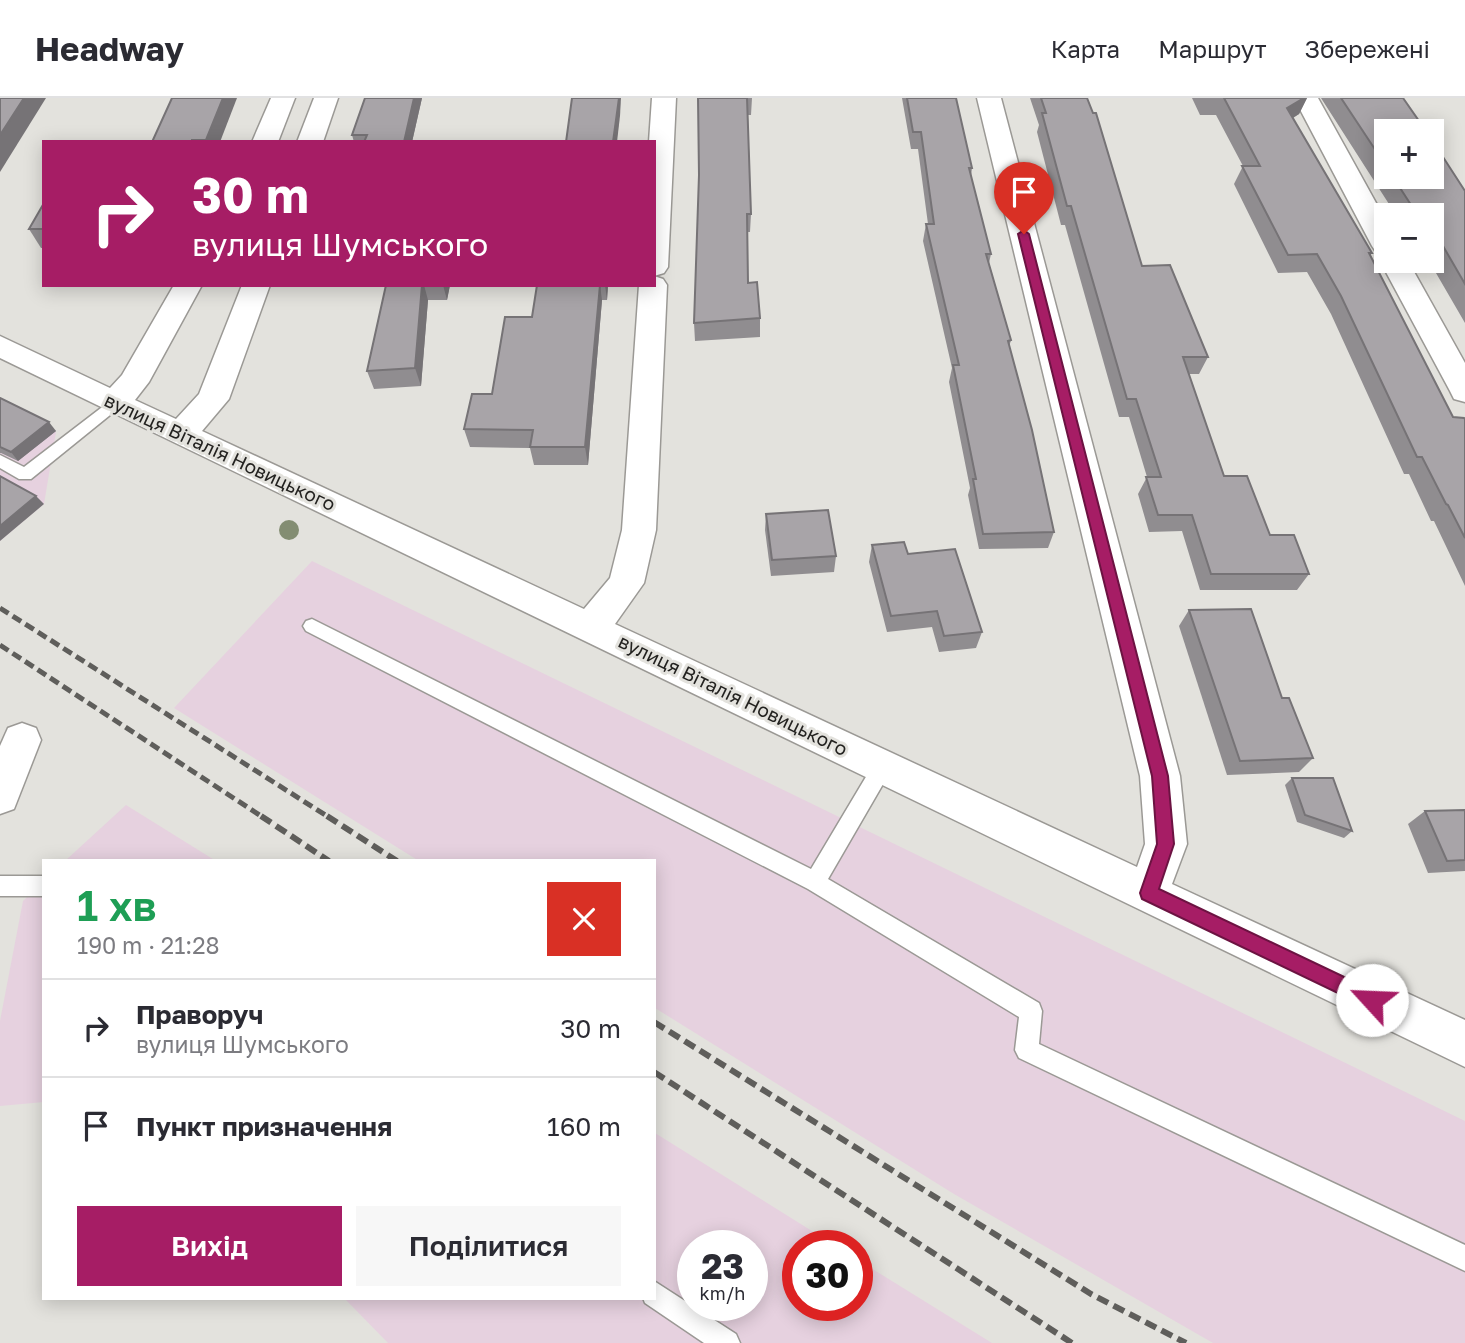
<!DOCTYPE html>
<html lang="uk">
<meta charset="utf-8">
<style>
:root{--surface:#fff;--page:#f7f7f7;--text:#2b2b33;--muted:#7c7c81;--line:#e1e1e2;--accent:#a61d65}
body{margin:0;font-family:"Golos Text",sans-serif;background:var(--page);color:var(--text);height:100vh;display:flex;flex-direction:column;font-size:26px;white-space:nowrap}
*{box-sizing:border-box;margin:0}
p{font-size:23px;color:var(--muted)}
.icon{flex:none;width:38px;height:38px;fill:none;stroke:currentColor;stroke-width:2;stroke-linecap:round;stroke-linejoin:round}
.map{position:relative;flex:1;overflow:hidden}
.details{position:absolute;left:42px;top:761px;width:614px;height:441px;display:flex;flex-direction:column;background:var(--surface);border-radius:0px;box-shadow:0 4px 18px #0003}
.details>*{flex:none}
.guide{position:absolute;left:42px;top:42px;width:614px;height:147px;border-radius:0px;box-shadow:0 4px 18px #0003;background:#a61d65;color:#fff;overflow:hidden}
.tools{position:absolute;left:1374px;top:21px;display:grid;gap:14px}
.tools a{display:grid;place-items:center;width:70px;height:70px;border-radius:0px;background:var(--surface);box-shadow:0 4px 18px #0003;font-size:35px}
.speed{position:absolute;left:677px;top:1132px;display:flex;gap:14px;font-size:35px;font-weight:700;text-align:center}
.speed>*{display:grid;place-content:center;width:91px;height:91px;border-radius:50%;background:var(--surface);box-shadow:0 4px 18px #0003;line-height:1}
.speed small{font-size:18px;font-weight:400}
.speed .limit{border:10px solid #d22;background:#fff;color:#111}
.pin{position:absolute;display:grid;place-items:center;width:60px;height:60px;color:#fff;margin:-72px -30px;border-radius:50% 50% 50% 0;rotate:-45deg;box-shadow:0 0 7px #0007}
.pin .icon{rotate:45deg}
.me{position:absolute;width:77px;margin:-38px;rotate:295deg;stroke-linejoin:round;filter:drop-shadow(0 0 5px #0008)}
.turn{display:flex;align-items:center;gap:24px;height:147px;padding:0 35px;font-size:32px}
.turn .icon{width:91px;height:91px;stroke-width:2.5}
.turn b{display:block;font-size:49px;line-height:60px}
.round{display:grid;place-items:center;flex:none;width:74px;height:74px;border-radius:0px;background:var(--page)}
.headline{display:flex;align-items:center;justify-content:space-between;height:119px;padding:0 35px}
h1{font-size:42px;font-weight:600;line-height:52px;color:#1e9e55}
.primary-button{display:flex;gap:14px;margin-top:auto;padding:14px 35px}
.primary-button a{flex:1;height:80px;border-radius:0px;background:var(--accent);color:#fff;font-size:28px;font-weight:600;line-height:80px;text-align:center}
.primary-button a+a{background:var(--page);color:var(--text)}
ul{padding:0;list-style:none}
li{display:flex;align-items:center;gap:21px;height:98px;padding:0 35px;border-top:2px solid var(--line)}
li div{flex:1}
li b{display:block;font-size:26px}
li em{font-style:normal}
header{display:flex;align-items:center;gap:42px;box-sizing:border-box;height:98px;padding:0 35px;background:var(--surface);border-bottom:2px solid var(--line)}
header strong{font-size:33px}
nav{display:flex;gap:38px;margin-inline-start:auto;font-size:24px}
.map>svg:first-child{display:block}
.industrial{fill:#e6d1df;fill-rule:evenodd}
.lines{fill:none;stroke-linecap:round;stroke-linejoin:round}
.service-casing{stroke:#9b9995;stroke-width:3}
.minor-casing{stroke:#9b9995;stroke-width:3}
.service{fill:#fff;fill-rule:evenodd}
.minor{fill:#fff;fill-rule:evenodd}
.rail-far1{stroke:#5f5e5b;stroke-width:5;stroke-dasharray:10 5;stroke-linecap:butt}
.rail{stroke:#5f5e5b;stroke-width:6;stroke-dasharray:12 6;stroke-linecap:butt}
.tree{fill:#838d72}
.wall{fill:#908d90}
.shaded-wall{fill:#767376}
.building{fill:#a8a4a8;stroke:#767376;stroke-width:2}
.route{fill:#a61d65;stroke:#6c1342;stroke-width:2}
.labels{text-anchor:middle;stroke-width:6;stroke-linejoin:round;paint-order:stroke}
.street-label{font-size:19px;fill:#232220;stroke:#e3e2dd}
</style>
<header>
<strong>Headway</strong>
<nav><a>Карта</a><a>Маршрут</a><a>Збережені</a></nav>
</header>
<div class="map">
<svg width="1465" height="1245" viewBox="0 0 1465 1245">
<rect width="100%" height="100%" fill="#e3e2dd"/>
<g class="industrial">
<path d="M0,306L56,334L44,406L0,443Z"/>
<path d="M312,463L1465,1023V1245H1213L954,1096L655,910L654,763H419L174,610Z"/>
<path d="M126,707L216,763H65Z"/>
<path d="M44,783V1004L0,1008V923L23,803Z"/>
<path d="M655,1035L836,1148H798V1208H858V1162L992,1245H388L345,1201L654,1200ZM693,1148H752V1208H693Z"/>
</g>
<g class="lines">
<g class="service-casing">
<g id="service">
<path d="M114,300L122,305L120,309L31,381H19L0,370V357L24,369Z"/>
<path d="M312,521L811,771L876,662L883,659L890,662L893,668L890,674L828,781L1039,905L1042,913L1039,946L1465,1147V1173L1019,960L1015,952L1019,919L808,791L306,533L303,528L306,523Z"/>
<rect x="0" y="778" width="44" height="20"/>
<path d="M654,1183L736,1236L740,1245H704L645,1205L643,1200H654Z"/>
</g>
</g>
<g class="minor-casing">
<g id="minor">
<path d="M271,0H295L278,44H252Z"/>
<path d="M314,0H338L323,44H297Z"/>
<path d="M652,0H676L668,169L664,175L654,178V44H649Z"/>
<path d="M977,0H1001L1180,678L1187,746L1172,786L1465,922V969L0,260V238L110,290L122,277L174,187H202L149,284L135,302L176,321L199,296L242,187H270L229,301L202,333L584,511L610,480L622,432L639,187H654V178L663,181L667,187L656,432L644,485L615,526L1137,769L1145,746L1140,678Z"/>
<path d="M1294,0H1318L1386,123V163H1408L1465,265V304L1454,301L1450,293L1380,163L1386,156L1376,154L1372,148Z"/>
<path d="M22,625L36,630L41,642L14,711L0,716V648L8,630Z"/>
</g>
</g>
<use href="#service" class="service"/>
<use href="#minor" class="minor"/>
<g class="rail-far1">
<path d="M0,510L330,720"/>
<path d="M0,547L264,720"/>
</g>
<g class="rail">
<path d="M261,718L329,763"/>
<path d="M327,718L397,763"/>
<path d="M654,924L1091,1196L1186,1245"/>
<path d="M654,974L1072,1245"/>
</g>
</g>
<circle class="tree" cx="289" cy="432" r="10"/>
<g class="wall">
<path d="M365,0H422L412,44H354L352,37Z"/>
<path d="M698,0H752L751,17H748L751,116L750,134H748V185L760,220V239L695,243L694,225L699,77Z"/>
<path d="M902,0H956L972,70L971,78L991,156L989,165L1011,242L1009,249L1054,434L1048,450L979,451L968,397L970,390L949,284L952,270L923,143L926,126H928L918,51H911Z"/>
<path d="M1030,0H1087L1142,168L1208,259L1199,276H1189L1224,378L1270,437L1309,476L1297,492H1200L1182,433L1149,434L1138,396L1147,379L1129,319H1119L1065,127H1061L1037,34L1039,27Z"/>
<path d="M1192,0H1307L1299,16L1293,20L1372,155L1370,158L1453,319L1465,321V488L1434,423H1431L1409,376H1404L1331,216L1307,174L1278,175L1234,86L1243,68L1216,17H1200Z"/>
<path d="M1321,0H1404L1386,33V79H1432L1465,93V225L1429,163H1432V117H1396Z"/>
<path d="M44,105V150H41L29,131Z"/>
<path d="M386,187H450L447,202H428L421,288L374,291L367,273Z"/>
<path d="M537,187H608L607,202H602L588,367H534L530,350L470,349L464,331L492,296L532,219Z"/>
<path d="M0,300L56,333L18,363L1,355H0Z"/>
<path d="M766,416L836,458L834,474L771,478L765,432Z"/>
<path d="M872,447L908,456L982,534L976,550L939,554L932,529L887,534L869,464Z"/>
<path d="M1189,512L1282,600L1313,660L1299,674L1227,677L1179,528Z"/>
<path d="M1292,680L1352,733L1344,740L1297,724L1285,687Z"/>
<path d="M1465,712V773L1428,775L1408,726L1425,713Z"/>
</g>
<g class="shaded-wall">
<path d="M24,0H46L0,74V37Z"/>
<path d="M223,0H237L220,44H206V42Z"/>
<path d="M414,0H422L412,44H404Z"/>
<path d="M619,0H621L620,18L617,44H613Z"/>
<path d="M1304,0H1307L1299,16L1279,28L1287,10Z"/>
<path d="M422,187H424L428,202L421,288L415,270Z"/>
<path d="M443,187H450L447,202Z"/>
<path d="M600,187L602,202L588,367L585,349Z"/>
<path d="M605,187H608L607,202Z"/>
<path d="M49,324L56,333L18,363L11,354Z"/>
<path d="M36,398L44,406L0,443V428Z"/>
</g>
<g class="building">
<path d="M0,0H24L0,37Z"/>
<path d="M172,0H223L206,42H192V44H152Z"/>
<path d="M365,0H414L404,44H364L367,37H352Z"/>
<path d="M572,0H619L613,44H566Z"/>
<path d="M698,0H747L751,116H747L748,185L757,184L760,220L694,225L699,77Z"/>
<path d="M907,0H956L972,70H969L991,156H986L1011,242L1008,243L1032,332L1054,434L983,436L973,381H976L953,267H959L926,126H934L921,34H913Z"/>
<path d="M1041,0H1087L1093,15H1096L1142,168L1170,167L1208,259H1183L1224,378H1247L1270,437H1294L1309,476H1211L1192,417H1158L1146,379H1161L1136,301H1127L1071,108H1067L1042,15H1046Z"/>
<path d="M1224,0H1304L1287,10L1372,155H1369L1453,319L1464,320L1465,321V440L1448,407L1446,406L1422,359H1417L1341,198L1317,156L1288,157L1242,68H1260Z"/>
<path d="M1341,0H1403L1426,33H1386V68Z"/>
<path d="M1432,42L1465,93V186L1432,129V117H1424L1420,110H1413L1393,79H1432Z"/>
<path d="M44,105V131H29Z"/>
<path d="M386,187H422L415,270L367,273Z"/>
<path d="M537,187H600L585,349H530L533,332L464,331L472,296H492L505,219H532Z"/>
<path d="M0,300L49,324L11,354L0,349Z"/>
<path d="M0,378L36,398L0,428Z"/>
<path d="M828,412L836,458L772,462L766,416Z"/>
<path d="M904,444L908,456L955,451L982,534L944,538L937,513L891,518L872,447Z"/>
<path d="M1251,511L1282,600H1289L1313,660L1240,663L1189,512Z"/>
<path d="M1292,680H1333L1352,733L1305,717Z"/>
<path d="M1465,712V762L1447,763L1425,713Z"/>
</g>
<path class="route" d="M1024,132L1029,136L1168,678L1174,746L1159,791L1378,895L1381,902L1378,908L1372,911L1365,908L1142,801L1140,795L1157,746L1152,678L1018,136Z"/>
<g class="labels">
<g class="street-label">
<text transform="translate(220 354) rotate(25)" y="7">вулиця Віталія Новицького</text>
<text transform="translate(733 597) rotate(26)" y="7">вулиця Віталія Новицького</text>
</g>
</g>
</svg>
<div class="tools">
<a>+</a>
<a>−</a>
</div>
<div class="speed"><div>23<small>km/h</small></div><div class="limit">30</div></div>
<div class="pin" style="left:1024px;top:136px;background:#d93025"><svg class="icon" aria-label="arrive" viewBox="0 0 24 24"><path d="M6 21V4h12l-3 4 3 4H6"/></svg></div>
<svg class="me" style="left:1372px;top:902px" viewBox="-20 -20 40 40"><circle r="19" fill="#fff"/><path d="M0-13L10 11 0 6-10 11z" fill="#a61d65"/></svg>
<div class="guide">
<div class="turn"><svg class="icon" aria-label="right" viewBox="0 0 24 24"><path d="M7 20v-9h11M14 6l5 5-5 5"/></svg><div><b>30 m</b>вулиця Шумського</div></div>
</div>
<section class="details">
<div class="headline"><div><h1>1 хв</h1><p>190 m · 21:28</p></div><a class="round" style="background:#d93025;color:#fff"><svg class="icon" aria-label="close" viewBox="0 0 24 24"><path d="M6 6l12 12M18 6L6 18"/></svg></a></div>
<ul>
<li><svg class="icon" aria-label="right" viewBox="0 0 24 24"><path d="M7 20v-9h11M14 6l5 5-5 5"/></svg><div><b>Праворуч</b><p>вулиця Шумського</p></div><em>30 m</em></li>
<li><svg class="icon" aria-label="arrive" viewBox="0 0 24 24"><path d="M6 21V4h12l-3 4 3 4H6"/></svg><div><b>Пункт призначення</b></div><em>160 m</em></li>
</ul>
<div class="primary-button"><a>Вихід</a><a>Поділитися</a></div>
</section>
</div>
